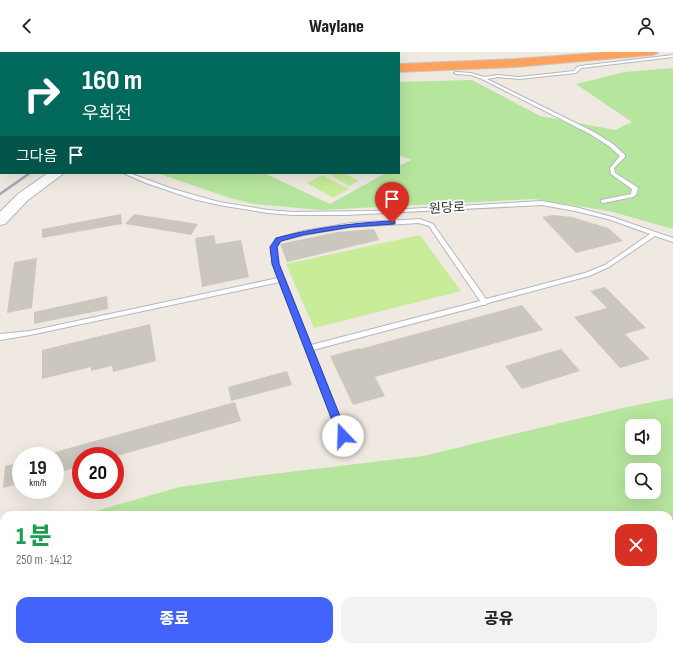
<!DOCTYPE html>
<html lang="ko">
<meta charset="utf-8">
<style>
:root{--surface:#fff;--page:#f2f2f2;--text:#202124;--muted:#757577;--accent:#4264fb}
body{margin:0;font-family:"Sofia Sans Condensed","Noto Sans KR",sans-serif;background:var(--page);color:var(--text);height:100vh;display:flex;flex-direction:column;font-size:15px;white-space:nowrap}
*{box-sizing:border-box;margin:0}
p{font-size:13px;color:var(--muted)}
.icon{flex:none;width:22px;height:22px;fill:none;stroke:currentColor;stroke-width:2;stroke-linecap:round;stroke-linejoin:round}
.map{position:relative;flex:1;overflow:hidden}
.side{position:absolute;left:0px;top:459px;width:673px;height:140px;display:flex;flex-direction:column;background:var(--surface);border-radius:12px 12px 0 0;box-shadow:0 4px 16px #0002}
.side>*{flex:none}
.guide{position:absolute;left:0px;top:0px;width:400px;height:122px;box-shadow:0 4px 16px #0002;background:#00695c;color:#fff;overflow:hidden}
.buttons{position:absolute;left:625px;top:367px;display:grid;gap:8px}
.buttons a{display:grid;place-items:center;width:36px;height:36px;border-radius:8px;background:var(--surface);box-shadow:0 4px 16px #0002;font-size:20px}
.speed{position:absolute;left:12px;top:395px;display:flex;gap:8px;font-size:20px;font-weight:700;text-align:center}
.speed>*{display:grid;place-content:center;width:52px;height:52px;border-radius:50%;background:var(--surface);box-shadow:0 4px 16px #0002;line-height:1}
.speed small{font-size:10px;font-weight:400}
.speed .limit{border:6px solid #d22;background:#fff;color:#111}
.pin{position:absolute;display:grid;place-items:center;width:34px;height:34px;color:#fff;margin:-41px -17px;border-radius:50% 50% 50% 0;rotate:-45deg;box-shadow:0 0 4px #0007}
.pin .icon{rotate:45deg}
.me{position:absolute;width:44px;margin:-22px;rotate:339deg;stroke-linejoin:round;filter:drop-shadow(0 0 3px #0008)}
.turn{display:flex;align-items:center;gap:14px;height:84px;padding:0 16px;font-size:18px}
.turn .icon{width:52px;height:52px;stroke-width:2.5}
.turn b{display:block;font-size:28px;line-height:34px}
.then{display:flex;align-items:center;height:38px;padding:0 16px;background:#0003;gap:8px;font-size:15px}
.round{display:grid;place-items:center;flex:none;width:42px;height:42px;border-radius:12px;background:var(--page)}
.overview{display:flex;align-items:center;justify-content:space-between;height:68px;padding:0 16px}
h1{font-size:24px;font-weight:800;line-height:30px;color:#1e9e55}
.primary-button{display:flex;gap:8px;margin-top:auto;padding:8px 16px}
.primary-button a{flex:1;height:46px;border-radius:12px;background:var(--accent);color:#fff;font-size:16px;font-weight:800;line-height:46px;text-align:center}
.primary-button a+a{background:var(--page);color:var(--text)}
header{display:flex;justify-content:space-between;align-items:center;height:52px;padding:0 16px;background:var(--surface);font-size:18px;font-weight:800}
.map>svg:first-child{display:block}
.green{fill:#b6e59e;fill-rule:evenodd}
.pitch{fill:#c9ec9a}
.building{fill:#cbc7bf}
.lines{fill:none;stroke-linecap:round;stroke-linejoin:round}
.service-casing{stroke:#b4b7c1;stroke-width:2}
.minor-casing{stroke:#b4b7c1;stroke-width:2}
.secondary-casing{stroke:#b4b7c1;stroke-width:2}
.primary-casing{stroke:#c9c9c9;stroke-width:2}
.trunk-casing{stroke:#c9c9c9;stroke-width:2}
.motorway-casing{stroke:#c9c9c9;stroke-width:2}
.service{fill:#fff;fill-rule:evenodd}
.minor{fill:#fff;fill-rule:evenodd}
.secondary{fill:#fff;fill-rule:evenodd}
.primary{fill:#f2d163;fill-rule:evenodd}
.trunk{fill:#f8ba60;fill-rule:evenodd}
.motorway{fill:#ffa35c;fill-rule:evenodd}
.rail-far1{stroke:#a3a6b8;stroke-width:2}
.rail{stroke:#a3a6b8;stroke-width:2.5}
.route{fill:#4264fb;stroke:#2b41a3}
.labels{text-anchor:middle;stroke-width:3.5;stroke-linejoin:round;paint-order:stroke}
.far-street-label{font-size:13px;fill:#2e2e2e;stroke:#fff}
</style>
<header><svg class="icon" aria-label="back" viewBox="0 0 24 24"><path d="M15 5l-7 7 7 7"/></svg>Waylane<svg class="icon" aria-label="person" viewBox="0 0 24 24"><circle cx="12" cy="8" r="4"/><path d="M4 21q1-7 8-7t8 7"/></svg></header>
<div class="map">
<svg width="673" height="599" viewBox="0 0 673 599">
<rect width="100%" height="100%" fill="#efe9e1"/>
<g class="green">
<path d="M0,0H246L1,1L0,10Z"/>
<path d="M673,16V177L609,159L534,147L321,158L254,152L230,146L157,121H264L330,152L386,121H399V114L411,108L399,103V30L472,28L540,64L615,78L632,70L576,32L625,20Z"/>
<path d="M673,346V519H669V463H81L180,435L256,424L423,404L627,355ZM632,374H654V396H632ZM632,418H654V440H632Z"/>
<path d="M0,488L4,491V533H0Z"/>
</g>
<g class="pitch">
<path d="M327,121H344L359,129L349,134Z"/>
<path d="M322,123L349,137L333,146L307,131Z"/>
<path d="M420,183L461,239L314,276L286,212Z"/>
</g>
<g class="building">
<path d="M121,162L122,172L42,186V177Z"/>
<path d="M134,162L198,172L191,183L125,172Z"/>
<path d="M553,163L572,165L608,176L623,189L576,201L542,165Z"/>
<path d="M374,177L379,188L287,210L280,192L337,180Z"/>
<path d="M214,183L216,192L241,188L249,225L202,235L195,186Z"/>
<path d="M37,206L32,256L7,261L14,210Z"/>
<path d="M605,235L646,276L625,282L650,307L620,316L574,265L607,256L590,239Z"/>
<path d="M107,244L108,257L34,272V260Z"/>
<path d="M522,253L543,278L375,325L385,344L353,353L330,304L360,296V297Z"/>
<path d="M150,272L156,309L113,320L112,314L91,319V315L42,327V298Z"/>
<path d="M561,297L580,319L522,337L505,314Z"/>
<path d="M287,319L292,333L231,349L228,335Z"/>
<path d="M235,350L241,369L117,404H81V414L55,422V400Z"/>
<path d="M21,410V431L3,436L5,414Z"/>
</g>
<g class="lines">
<g class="service-casing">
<g id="service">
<path d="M673,3V5L581,16L576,21L519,27L498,25L487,27L594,80L613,92L625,103V105L614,116L615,121L637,135L638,136L636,143L633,145L603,151L601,150V148L631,142L632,137L611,122L610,116L620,104L609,94L590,82L482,27L471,23L456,22L454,21L456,20L471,21L484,25L498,23L519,25L574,19L576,16L580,14Z"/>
<path d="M123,121H129L173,137L219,150L268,158L293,160L373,159L542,149L575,155L612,165L673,186V190L655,184L609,215L589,224L488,251L485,253H483L313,298L347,384L346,386L343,387L340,386L339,384L280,230L30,283L0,288V282L30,279L278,226L273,212L271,195L276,187L303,179L351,171L420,167L433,172L486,247L585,221L605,213L650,182L608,167L575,159L542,153L345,163H293L268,161L219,153L193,147L146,131ZM419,171L429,174L480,249L311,293L279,212L277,195L280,189L304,183L351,175Z"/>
</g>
</g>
<g class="minor-casing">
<rect id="minor" x="426" y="595" width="20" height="4"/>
</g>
<g class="secondary-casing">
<path id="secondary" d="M48,121H64L28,148L5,172L0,173V160L18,142Z"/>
</g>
<g class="primary-casing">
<path id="primary" d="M0,53H1L0,62Z"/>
</g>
<g class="trunk-casing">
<g id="trunk">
<path d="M0,546H4V595H9L0,597Z"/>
<path d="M669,549H673V598L662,595H669Z"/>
</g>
</g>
<g class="motorway-casing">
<g id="motorway">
<path d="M609,0H658L656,2L652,3L515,15L399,20V12L515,7Z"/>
<rect x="0" y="8" width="1" height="8"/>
<rect x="0" y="24" width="1" height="8"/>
</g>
</g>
<use href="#service" class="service"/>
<use href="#minor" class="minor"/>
<use href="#secondary" class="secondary"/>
<use href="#primary" class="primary"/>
<use href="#trunk" class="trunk"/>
<use href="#motorway" class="motorway"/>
<path class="rail-far1" d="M284,1L286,0"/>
<path class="rail" d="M0,142L30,121"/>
</g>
<path class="route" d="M392,169H395V172L351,175L303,183L281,189L277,195L279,212L348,384L346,388L343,389L339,388L338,384L272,212L270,195L276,186C314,176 352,171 392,169Z"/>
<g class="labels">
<g class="far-street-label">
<text transform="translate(447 155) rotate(-3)" y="5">원당로</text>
</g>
</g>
</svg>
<div class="buttons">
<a><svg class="icon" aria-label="sound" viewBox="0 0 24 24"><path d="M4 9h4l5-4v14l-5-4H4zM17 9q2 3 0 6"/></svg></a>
<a><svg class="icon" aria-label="search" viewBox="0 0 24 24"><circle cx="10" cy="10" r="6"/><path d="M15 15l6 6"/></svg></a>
</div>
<div class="speed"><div>19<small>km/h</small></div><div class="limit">20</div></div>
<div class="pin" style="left:392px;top:171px;background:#d93025"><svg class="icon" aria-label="arrive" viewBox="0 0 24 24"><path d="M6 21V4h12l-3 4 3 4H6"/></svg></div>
<svg class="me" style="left:343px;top:384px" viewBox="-20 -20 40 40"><circle r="19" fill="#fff"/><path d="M0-13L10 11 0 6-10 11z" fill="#4264fb"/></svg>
<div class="guide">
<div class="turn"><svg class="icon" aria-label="right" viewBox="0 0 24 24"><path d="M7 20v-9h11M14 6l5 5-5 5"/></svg><div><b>160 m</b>우회전</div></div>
<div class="then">그다음<svg class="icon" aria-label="arrive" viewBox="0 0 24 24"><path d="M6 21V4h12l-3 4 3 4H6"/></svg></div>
</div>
<section class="side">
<div class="overview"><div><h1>1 분</h1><p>250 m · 14:12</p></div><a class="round" style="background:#d93025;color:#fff"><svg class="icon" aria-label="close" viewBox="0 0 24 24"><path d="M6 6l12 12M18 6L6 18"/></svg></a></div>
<div class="primary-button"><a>종료</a><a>공유</a></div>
</section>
</div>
